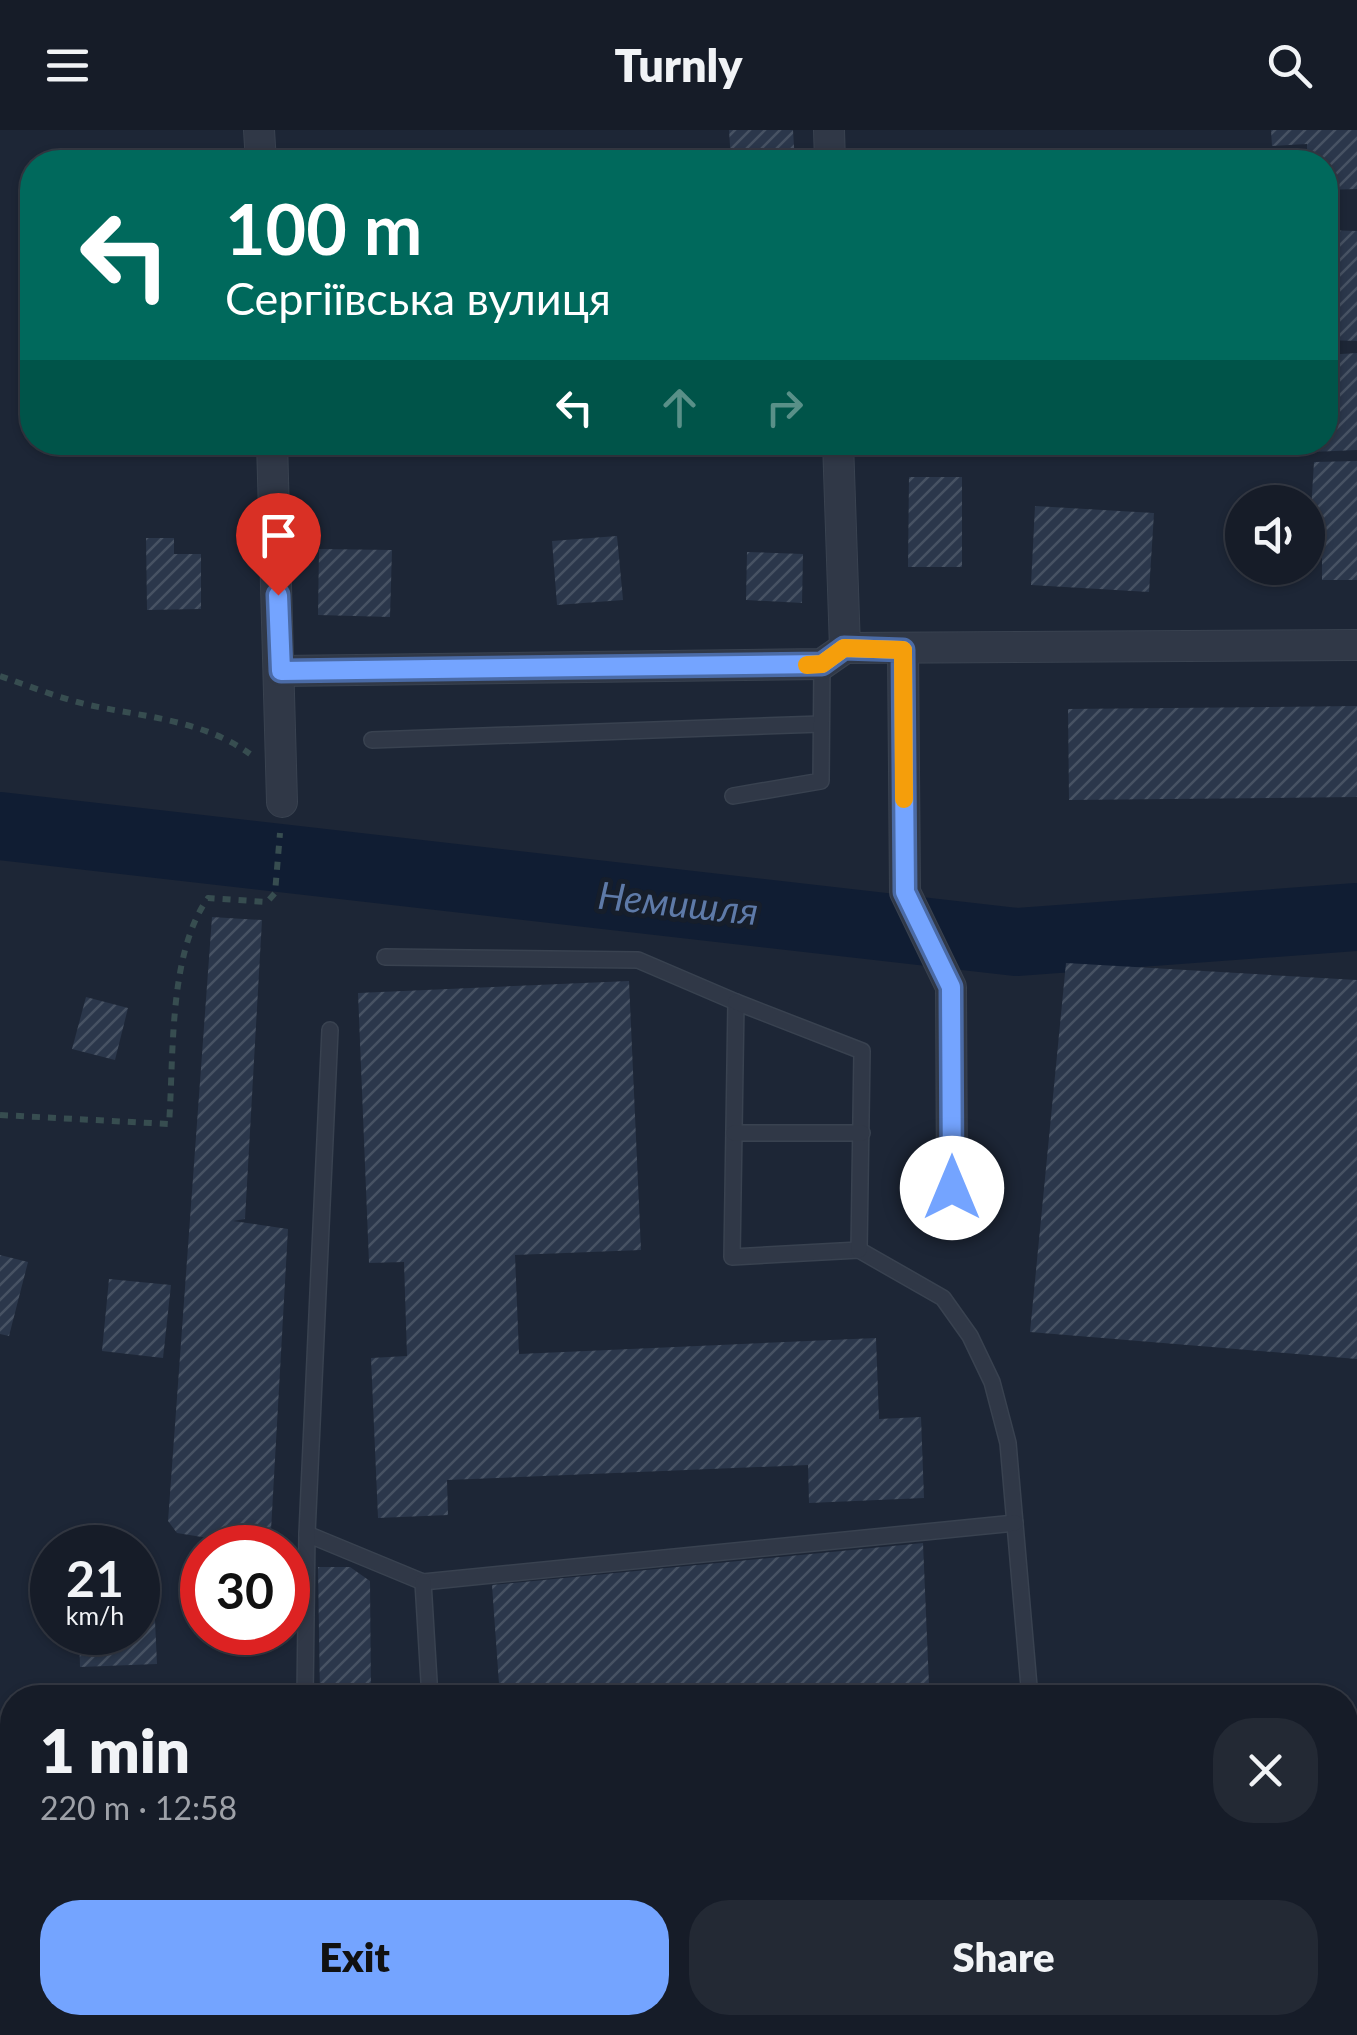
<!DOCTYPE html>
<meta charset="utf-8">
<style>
:root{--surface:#161c28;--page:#232934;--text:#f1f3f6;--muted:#9ea1a8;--line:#353a45;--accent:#74a4ff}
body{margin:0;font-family:Lato,sans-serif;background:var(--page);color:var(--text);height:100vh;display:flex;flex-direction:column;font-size:38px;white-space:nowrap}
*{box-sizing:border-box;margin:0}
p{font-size:32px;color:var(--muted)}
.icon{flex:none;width:55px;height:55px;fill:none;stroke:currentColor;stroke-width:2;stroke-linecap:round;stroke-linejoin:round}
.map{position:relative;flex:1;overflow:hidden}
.details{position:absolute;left:0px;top:1555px;width:1358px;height:350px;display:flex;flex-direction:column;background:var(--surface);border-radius:40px 40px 0 0;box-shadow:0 2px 8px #0004,0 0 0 2px var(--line)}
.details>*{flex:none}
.banner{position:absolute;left:20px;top:20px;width:1318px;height:305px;border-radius:40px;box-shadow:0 2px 8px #0004,0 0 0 2px var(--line);background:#00695c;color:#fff;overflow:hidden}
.fabs{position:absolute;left:1225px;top:355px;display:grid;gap:20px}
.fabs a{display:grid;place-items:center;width:100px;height:100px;border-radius:50%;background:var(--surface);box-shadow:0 2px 8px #0004,0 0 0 2px var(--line);font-size:50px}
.speed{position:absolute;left:30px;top:1395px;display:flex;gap:20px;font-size:50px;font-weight:700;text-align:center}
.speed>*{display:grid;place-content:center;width:130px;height:130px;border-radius:50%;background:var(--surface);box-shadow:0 2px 8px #0004,0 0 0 2px var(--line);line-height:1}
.speed small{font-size:25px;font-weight:400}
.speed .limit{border:15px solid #d22;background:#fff;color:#111}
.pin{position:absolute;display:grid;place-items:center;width:85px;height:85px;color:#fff;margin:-102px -42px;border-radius:50% 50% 50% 0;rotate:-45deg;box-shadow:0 0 10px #0007}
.pin .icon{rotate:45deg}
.me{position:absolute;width:110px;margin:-55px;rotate:0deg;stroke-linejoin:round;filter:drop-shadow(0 0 8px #0008)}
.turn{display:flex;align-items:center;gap:35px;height:210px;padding:0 40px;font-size:45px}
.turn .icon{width:130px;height:130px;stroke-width:2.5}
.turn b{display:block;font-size:70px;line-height:85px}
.lanes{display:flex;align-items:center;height:95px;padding:0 40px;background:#0003;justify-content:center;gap:50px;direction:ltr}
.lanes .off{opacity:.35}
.round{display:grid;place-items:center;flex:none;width:105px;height:105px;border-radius:40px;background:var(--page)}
.headline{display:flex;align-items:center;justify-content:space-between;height:170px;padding:0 40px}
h1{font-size:60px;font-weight:800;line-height:75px}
.cta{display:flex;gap:20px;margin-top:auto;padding:20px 40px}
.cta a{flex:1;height:115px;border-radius:40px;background:var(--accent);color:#111;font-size:40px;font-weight:800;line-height:115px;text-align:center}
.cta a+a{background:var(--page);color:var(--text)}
header{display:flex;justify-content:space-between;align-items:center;height:130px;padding:0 40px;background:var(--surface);font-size:45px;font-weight:800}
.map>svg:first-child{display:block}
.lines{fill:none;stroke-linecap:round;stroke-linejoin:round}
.river{stroke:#101d33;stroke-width:68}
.building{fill:url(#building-hatch)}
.service-casing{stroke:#394250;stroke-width:18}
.minor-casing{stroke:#394250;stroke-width:32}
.path{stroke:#374d50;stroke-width:6;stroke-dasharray:8 8;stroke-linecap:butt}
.service{stroke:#303847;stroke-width:15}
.minor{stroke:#303847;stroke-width:30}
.route-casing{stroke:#4b6ba6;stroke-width:25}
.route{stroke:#74a4ff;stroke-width:18}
.slow{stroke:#f59e0b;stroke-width:18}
.labels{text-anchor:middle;stroke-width:10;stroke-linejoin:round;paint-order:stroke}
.water-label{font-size:38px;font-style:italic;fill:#5e7aa8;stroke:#161e2b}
</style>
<header><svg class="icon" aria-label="menu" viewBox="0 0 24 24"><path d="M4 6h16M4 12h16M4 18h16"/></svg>Turnly<svg class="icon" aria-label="search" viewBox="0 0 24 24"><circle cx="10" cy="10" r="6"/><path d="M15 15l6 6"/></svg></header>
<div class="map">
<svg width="1357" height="1905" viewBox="0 0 1357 1905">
<defs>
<pattern id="building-hatch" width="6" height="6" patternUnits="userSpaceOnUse" patternTransform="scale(2.5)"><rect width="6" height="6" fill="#2b374b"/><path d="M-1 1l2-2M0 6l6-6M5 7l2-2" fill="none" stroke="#475263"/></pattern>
</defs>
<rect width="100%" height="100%" fill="#1d2636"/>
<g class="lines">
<path class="river" d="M0,696L1016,812L1357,787"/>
</g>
<g class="building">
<path d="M729,0H793L795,32H731Z"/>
<path d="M1271,0H1357V59L1325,60V32H1307V14L1272,16Z"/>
<rect x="317" y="21" width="61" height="11"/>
<path d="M1325,100L1357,101V211L1325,210Z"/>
<path d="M1357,223V320L1312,322V312H1325V225Z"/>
<path d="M325,312H389V321L325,322Z"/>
<path d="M1357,331V450H1322V428H1308L1314,332Z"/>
<path d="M909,347H962V437H908Z"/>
<path d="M1035,376L1154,383L1149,462L1031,455Z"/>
<path d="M617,406L623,470L557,475L552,411Z"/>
<path d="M146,408H174V424H201V479L147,480Z"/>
<path d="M319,419L392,420L390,487L318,485Z"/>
<path d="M747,422L803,424L802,473L746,470Z"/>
<path d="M1357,576V667L1069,670L1068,579Z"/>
<path d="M212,787L262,790L245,1089L233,1091L288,1099L270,1418L177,1403L168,1391Z"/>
<path d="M1066,833L1357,850V1229L1030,1202Z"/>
<path d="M629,851L641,1120L515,1125L519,1224L876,1208L879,1289L921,1287L924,1368L809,1373L808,1335L447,1350L448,1385L378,1388L371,1228L407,1226L404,1132L369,1133L358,863Z"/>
<path d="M86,867L128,878L115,930L72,919Z"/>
<path d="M0,1125L28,1132L9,1206L0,1204Z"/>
<path d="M109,1149L171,1155L163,1228L102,1221Z"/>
<path d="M923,1413L929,1555L793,1568H500L492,1455Z"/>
<path d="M318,1437H350L370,1451L371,1568H320Z"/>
<path d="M154,1468L157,1534L80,1537L79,1502H138V1469Z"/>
<rect x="0" y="1610" width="12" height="70"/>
<path d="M74,1892H120L121,1905H75Z"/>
<path d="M661,1892H717V1905H662Z"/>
<rect x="900" y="1892" width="54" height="10"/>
<path d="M1161,1892H1235L1238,1905H1163Z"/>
</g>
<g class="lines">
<g class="service-casing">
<g id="service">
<path d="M372,610L821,594"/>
<path d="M733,666L821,651L822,534"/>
<path d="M385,827L638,830L736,872L732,1127L859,1120L943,1168L970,1206L992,1252L1008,1313L1030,1568"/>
<path d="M736,872L862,921L859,1120"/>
<path d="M734,1003H862"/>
<path d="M307,1404L423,1452L1015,1393"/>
<path d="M423,1452L430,1568"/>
<path d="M305,1568L307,1404L330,900"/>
</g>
</g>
<g class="minor-casing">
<g id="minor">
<path d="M259,0L261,32"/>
<path d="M829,0L830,32"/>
<path d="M272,312L282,672"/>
<path d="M838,312L845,518"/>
<path d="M903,519L905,762L951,857L952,1058"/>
<path d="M281,541L822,534L845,518L1357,515"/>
<path d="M0,1802H12"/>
<path d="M1045,1892V1905"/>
</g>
</g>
<g class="path">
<path d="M0,546C29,556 59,568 89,575C144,587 203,590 250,624"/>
<path d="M0,985L169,994C174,927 168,824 208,768L267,772L275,763L280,703"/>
</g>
<use href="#service" class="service"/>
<use href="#minor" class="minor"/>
</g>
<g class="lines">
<g class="route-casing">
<path id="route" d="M278,465L281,541L822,534L844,518L903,520L905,762L951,857L952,1058"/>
</g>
<use href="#route" class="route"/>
<path class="slow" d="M807,535L822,534L844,518L903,520L904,669"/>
</g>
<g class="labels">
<g class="water-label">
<text transform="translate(678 774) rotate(6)" y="13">Немишля</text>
</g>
</g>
</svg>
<div class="fabs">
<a><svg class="icon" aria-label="sound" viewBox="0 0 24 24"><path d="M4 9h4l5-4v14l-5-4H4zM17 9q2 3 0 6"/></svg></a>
</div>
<div class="speed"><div>21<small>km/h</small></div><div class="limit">30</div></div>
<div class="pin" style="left:278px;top:465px;background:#d93025"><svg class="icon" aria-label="arrive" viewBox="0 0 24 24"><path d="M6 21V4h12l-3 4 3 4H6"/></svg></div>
<svg class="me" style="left:952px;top:1058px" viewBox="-20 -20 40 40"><circle r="19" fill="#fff"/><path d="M0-13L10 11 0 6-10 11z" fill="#74a4ff"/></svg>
<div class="banner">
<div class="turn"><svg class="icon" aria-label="left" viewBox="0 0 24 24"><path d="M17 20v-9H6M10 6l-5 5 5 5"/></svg><div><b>100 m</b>Сергіївська вулиця</div></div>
<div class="lanes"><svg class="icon" aria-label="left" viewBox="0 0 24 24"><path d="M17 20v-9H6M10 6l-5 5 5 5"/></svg><svg class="icon off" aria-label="ahead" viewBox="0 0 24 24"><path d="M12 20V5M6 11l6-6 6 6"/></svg><svg class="icon off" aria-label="right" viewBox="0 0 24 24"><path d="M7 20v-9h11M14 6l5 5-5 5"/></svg></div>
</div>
<section class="details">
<div class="headline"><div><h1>1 min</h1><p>220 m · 12:58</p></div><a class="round"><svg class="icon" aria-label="close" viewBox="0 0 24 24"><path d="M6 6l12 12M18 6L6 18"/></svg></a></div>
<div class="cta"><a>Exit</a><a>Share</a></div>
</section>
</div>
